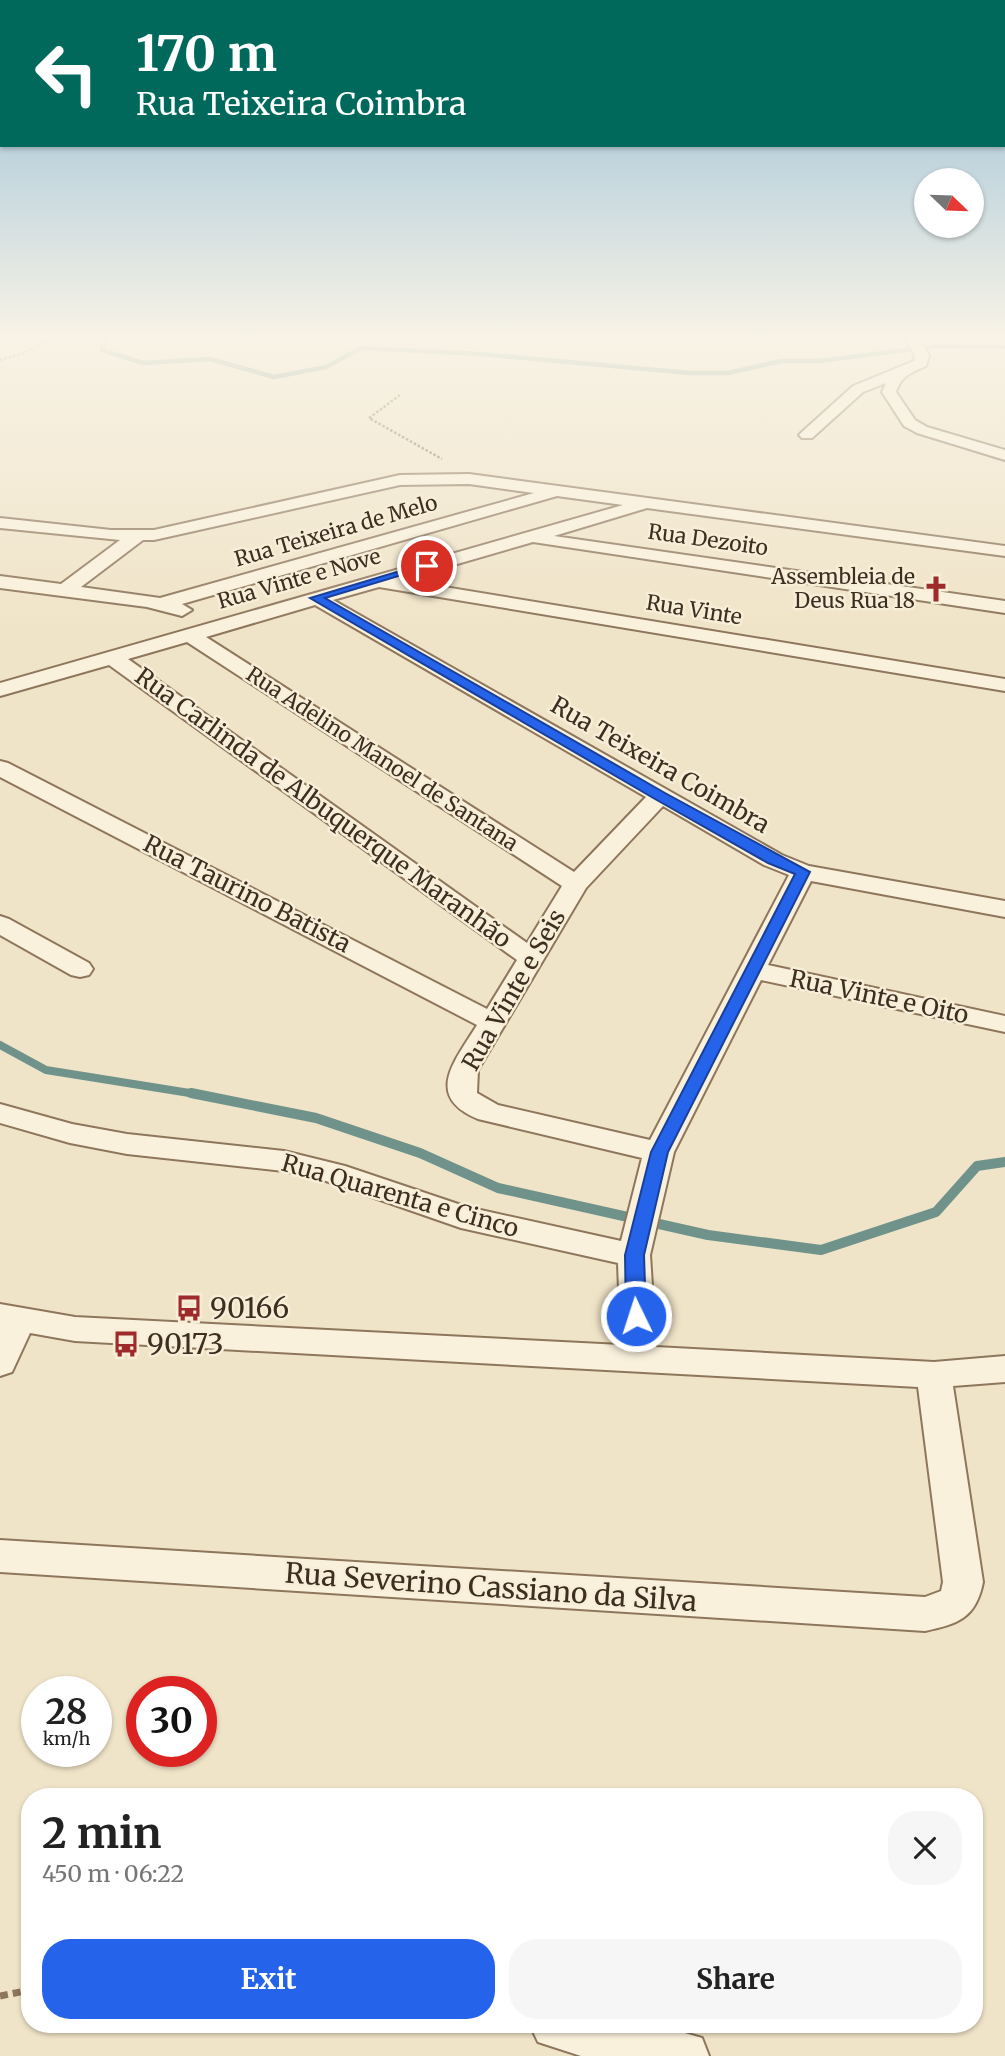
<!DOCTYPE html>
<meta charset="utf-8">
<style>
:root{--surface:#fff;--page:#f6f6f6;--text:#222;--muted:#767676;--accent:#2563eb}
body{margin:0;font-family:Merriweather,serif;background:var(--page);color:var(--text);height:100vh;display:flex;flex-direction:column;font-size:26px;white-space:nowrap}
*{box-sizing:border-box;margin:0}
p{font-size:23px;color:var(--muted)}
.icon{flex:none;width:38px;height:38px;fill:none;stroke:currentColor;stroke-width:2;stroke-linecap:round;stroke-linejoin:round}
.map{position:relative;flex:1;overflow:hidden}
.side{position:absolute;left:21px;top:1788px;width:962px;height:245px;display:flex;flex-direction:column;background:var(--surface);border-radius:28px;box-shadow:0 2px 5px #0004}
.side>*{flex:none}
.guide{position:absolute;left:0px;top:0px;width:1006px;height:147px;box-shadow:0 2px 5px #0004;background:#00695c;color:#fff;overflow:hidden}
.needle{width:46px;rotate:113deg}
.fabs{position:absolute;left:914px;top:168px;display:grid;gap:14px}
.fabs a{display:grid;place-items:center;width:70px;height:70px;border-radius:50%;background:var(--surface);box-shadow:0 2px 5px #0004;font-size:35px}
.speed{position:absolute;left:21px;top:1676px;display:flex;gap:14px;font-size:35px;font-weight:700;text-align:center}
.speed>*{display:grid;place-content:center;width:91px;height:91px;border-radius:50%;background:var(--surface);box-shadow:0 2px 5px #0004;line-height:1}
.speed small{font-size:18px;font-weight:400}
.speed .limit{border:10px solid #d22;background:#fff;color:#111}
.pin{position:absolute;display:grid;place-items:center;width:60px;height:60px;color:#fff;margin:-30px;border:4px solid #fff;border-radius:50%;box-shadow:0 2px 7px #0007}
.me{position:absolute;width:77px;margin:-38px;rotate:356deg;stroke-linejoin:round;filter:drop-shadow(0 0 5px #0008)}
.turn{display:flex;align-items:center;gap:24px;height:147px;padding:0 21px;font-size:32px}
.turn .icon{width:91px;height:91px;stroke-width:2.5}
.turn b{display:block;font-size:49px;line-height:60px}
.round{display:grid;place-items:center;flex:none;width:74px;height:74px;border-radius:28px;background:var(--page)}
.summary{display:flex;align-items:center;justify-content:space-between;height:119px;padding:0 21px}
h1{font-size:42px;font-weight:700;line-height:52px}
.primary-button{display:flex;gap:14px;margin-top:auto;padding:14px 21px}
.primary-button a{flex:1;height:80px;border-radius:28px;background:var(--accent);color:#fff;font-size:28px;font-weight:700;line-height:80px;text-align:center}
.primary-button a+a{background:var(--page);color:var(--text)}
.map>svg:first-child{display:block}
.lines{fill:none;stroke-linecap:round;stroke-linejoin:round}
.stream-far2{stroke:#6f938a;stroke-width:4.5}
.stream-far1{stroke:#6f938a;stroke-width:8}
.stream{stroke:#6f938a;stroke-width:10}
.minor-casing{stroke:#8d765c;stroke-width:4}
.path-far1{stroke:#8d765c;stroke-width:2.5;stroke-dasharray:2.5 2;stroke-linecap:butt}
.path{stroke:#8d765c;stroke-width:7;stroke-dasharray:8 5;stroke-linecap:butt}
.minor{fill:#faf1dc;fill-rule:evenodd}
.route{fill:#2563eb;stroke:#184099;stroke-width:2}
.labels{text-anchor:middle;stroke-width:5;stroke-linejoin:round;paint-order:stroke}
.far-street-label{font-size:21px;fill:#3d2e20;stroke:#f7eed8}
.far-poi-label{font-size:21px;fill:#3d2e20;stroke:#f7eed8;text-anchor:end}
.street-label{font-size:24px;fill:#3d2e20;stroke:#f7eed8}
.near-poi-label{font-size:28px;fill:#3d2e20;stroke:#f7eed8;text-anchor:start}
.near-street-label{font-size:28px;fill:#3d2e20;stroke:#f7eed8}
</style>
<div class="map">
<svg width="1005" height="2056" viewBox="0 0 1005 2056">
<rect width="100%" height="100%" fill="#f0e4c8"/>
<g class="lines">
<path class="stream-far2" d="M106,337L102,350L143,363L210,359L274,377L326,367L361,348L481,354L690,373H728L781,361H819L938,346L1005,347"/>
<path class="stream-far1" d="M0,1045L46,1070L202,1095"/>
<path class="stream" d="M191,1093L316,1118L420,1153L498,1188L708,1235L821,1250L936,1212L977,1166L1005,1162"/>
<g class="minor-casing">
<g id="minor">
<path d="M905,337H919L929,356L926,366C912,372 901,376 896,392L915,420L927,427L1005,450V460L917,433L904,426L882,392L886,383L863,392L812,438H802L799,435L802,432L853,386L914,361L915,356Z"/>
<path d="M469,474L1005,546V556L647,508L554,536L1005,601V613L533,542L402,580L1005,679V691L379,587L333,600L782,855L809,866L1005,901V917L811,881L768,965L1005,1016V1032L761,980L674,1152L650,1255L656,1347L934,1362L1005,1356V1382L953,1386L983,1582C976,1618 958,1624 925,1631L0,1572V1540L925,1597L941,1591L943,1582L918,1387L75,1341L30,1333L12,1372L0,1376V1304L75,1317L621,1345L618,1263L461,1228L326,1181L284,1171L127,1154L70,1143L0,1123V1104L72,1124L127,1134L284,1151L345,1166L467,1207L621,1241L642,1158L478,1119C423,1096 455,1061 477,1025L0,777V761L8,763L487,1009L517,960L109,665L0,696V683L623,505L557,496L182,604L192,610L182,616L147,607L0,588V576L61,584L120,540L0,528V518L111,530H154L400,475ZM469,484L534,493L160,598L81,587L143,540H154L400,485ZM315,605L646,797L574,872L206,637ZM187,642L562,886L527,943L128,659ZM663,806L764,865L789,875L650,1140L498,1105L477,1093L478,1070L586,888Z"/>
<path d="M0,916L9,919L89,963L93,969L89,975L80,977L71,975L0,935Z"/>
<path d="M530,2025H657L702,2038L709,2056H581L538,2042Z"/>
</g>
</g>
<g class="path-far1">
<path d="M0,360L22,354L57,337"/>
<path d="M400,395L369,418L442,459"/>
</g>
<path class="path" d="M0,1996L30,1990"/>
<use href="#minor" class="minor"/>
</g>
<linearGradient id="sky" x2="0" y2="1"><stop stop-color="#8fbad6"/><stop offset="0.54" stop-color="#f8f3e6"/><stop offset="1" stop-color="#f8f3e6" stop-opacity="0"/></linearGradient>
<rect width="1005" height="625" fill="url(#sky)"/>
<path class="route" d="M423,564L432,566L325,598L665,793L810,872L668,1152L644,1255L646,1316L643,1321H629L626,1316L625,1255L651,1152L795,874L768,863L655,799L310,598Z"/>
<defs>
<g id="church-bare" transform="scale(2.1)"><path d="M-1.2-6h2.4v3.5h3.3v2.4h-3.3V6h-2.4V-.1h-3.3v-2.4h3.3Z" fill="#9e2a2b" stroke="#f7eed8" stroke-width="2.5" paint-order="stroke"/></g>
<g id="bus-bare" transform="scale(2.1)"><path d="M-5-6H5V4H4V6H2V4H-2V6H-4V4H-5ZM-3.5-4V0h7V-4ZM-3.5 1.2v1.5H-2V1.2ZM2 1.2v1.5H3.5V1.2Z" fill="#9e2a2b" stroke="#f7eed8" stroke-width="2.5" paint-order="stroke"/></g>
</defs>
<g fill-rule="evenodd">
<use href="#church-bare" x="936" y="589"/>
<use href="#bus-bare" x="189" y="1308"/>
<use href="#bus-bare" x="126" y="1344"/>
</g>
<g class="labels">
<g class="far-street-label">
<text transform="translate(336 531) rotate(-16)" y="7">Rua Teixeira de Melo</text>
<text transform="translate(708 540) rotate(8)" y="7">Rua Dezoito</text>
<text transform="translate(299 579) rotate(-16)" y="7">Rua Vinte e Nove</text>
<text transform="translate(694 610) rotate(9)" y="7">Rua Vinte</text>
<text transform="translate(382 759) rotate(33)" y="7">Rua Adelino Manoel de Santana</text>
</g>
<g class="far-poi-label">
<text x="915" y="584">Assembleia de<tspan x="915" dy="24">Deus Rua 18</tspan></text>
</g>
<g class="street-label">
<text transform="translate(660 765) rotate(30)" y="8">Rua Teixeira Coimbra</text>
<text transform="translate(323 808) rotate(36)" y="8">Rua Carlinda de Albuquerque Maranhão</text>
<text transform="translate(247 894) rotate(27)" y="8">Rua Taurino Batista</text>
<text transform="translate(514 990) rotate(-60)" y="8">Rua Vinte e Seis</text>
<text transform="translate(879 997) rotate(12)" y="8">Rua Vinte e Oito</text>
<text transform="translate(400 1196) rotate(16)" y="8">Rua Quarenta e Cinco</text>
</g>
<g class="near-poi-label">
<text x="210" y="1318">90166</text>
<text x="147" y="1354">90173</text>
</g>
<g class="near-street-label">
<text transform="translate(491 1587) rotate(4)" y="10">Rua Severino Cassiano da Silva</text>
</g>
</g>
</svg>
<div class="fabs">
<a><svg class="needle" viewBox="-14 -14 28 28"><path d="M0-13l5 13h-10z" fill="#e53935"/><path d="M0 13l5-13h-10z" fill="#767676"/></svg></a>
</div>
<div class="speed"><div>28<small>km/h</small></div><div class="limit">30</div></div>
<div class="pin" style="left:427px;top:566px;background:#d93025"><svg class="icon" aria-label="arrive" viewBox="0 0 24 24"><path d="M6 21V4h12l-3 4 3 4H6"/></svg></div>
<svg class="me" style="left:636px;top:1316px" viewBox="-20 -20 40 40"><circle r="17" fill="#2563eb" stroke="#fff" stroke-width="3"/><path d="M0-11L8 9 0 5-8 9z" fill="#fff"/></svg>
<div class="guide">
<div class="turn"><svg class="icon" aria-label="left" viewBox="0 0 24 24"><path d="M17 20v-9H6M10 6l-5 5 5 5"/></svg><div><b>170 m</b>Rua Teixeira Coimbra</div></div>
</div>
<section class="side">
<div class="summary"><div><h1>2 min</h1><p>450 m · 06:22</p></div><a class="round"><svg class="icon" aria-label="close" viewBox="0 0 24 24"><path d="M6 6l12 12M18 6L6 18"/></svg></a></div>
<div class="primary-button"><a>Exit</a><a>Share</a></div>
</section>
</div>
